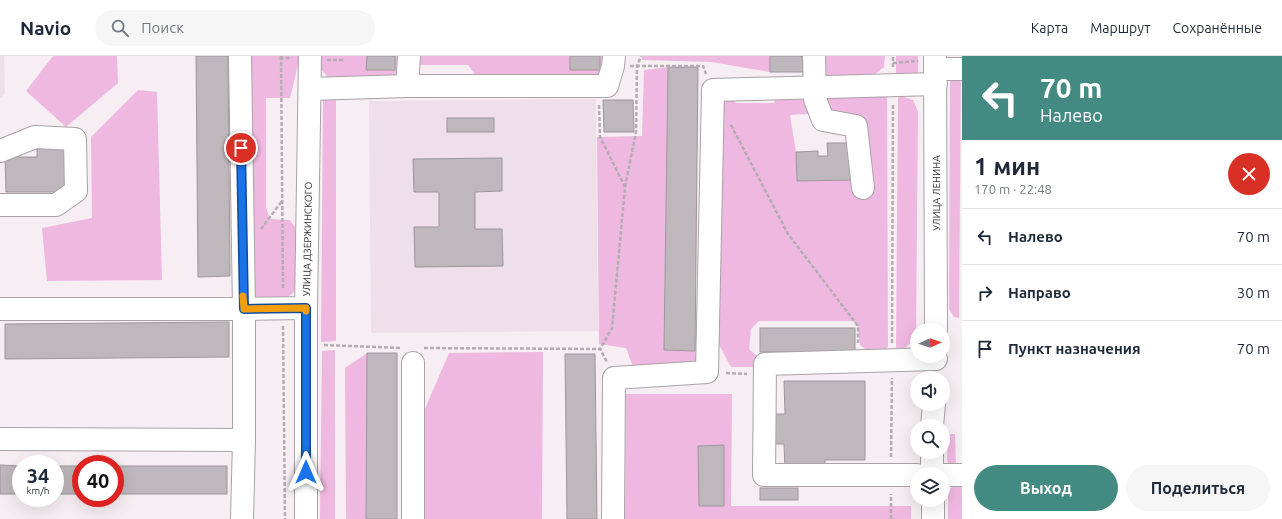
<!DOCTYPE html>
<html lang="ru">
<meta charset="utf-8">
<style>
:root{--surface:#fff;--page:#f6f6f7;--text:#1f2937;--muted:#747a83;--line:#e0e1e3;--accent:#438a83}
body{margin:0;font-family:Ubuntu,sans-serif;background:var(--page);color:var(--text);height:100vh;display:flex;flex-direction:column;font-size:15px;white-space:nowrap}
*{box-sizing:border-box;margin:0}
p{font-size:13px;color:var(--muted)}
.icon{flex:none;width:22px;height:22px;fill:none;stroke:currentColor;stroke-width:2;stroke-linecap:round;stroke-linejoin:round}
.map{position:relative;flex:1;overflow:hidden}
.details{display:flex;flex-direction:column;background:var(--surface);width:320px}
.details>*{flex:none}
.top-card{background:#438a83;color:#fff;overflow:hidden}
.needle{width:26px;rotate:86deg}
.controls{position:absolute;left:910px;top:267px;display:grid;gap:8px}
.controls a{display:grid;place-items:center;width:40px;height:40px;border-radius:50%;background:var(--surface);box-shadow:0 4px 16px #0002;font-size:20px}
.speed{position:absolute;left:12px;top:399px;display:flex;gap:8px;font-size:20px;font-weight:700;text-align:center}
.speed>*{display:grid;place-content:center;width:52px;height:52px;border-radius:50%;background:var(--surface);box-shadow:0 4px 16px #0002;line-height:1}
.speed small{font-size:10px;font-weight:400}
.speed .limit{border:6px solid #d22;background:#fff;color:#111}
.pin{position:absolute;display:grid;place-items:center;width:34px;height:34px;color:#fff;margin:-17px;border:2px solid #fff;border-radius:50%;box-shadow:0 1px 4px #0007}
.me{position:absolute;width:44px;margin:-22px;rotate:0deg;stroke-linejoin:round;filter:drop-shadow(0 0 3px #0008)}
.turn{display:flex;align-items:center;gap:14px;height:84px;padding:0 12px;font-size:18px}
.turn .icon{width:52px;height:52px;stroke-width:2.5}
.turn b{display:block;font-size:28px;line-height:34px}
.round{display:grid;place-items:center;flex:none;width:42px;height:42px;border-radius:21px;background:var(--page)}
.head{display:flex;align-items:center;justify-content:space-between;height:68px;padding:0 12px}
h1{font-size:24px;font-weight:700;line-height:30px}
.button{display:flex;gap:8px;margin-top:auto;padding:8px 12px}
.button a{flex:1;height:46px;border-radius:24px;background:var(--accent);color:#fff;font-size:16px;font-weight:700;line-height:46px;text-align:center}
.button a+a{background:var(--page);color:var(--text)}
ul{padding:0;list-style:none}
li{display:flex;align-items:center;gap:12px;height:56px;padding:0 12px;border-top:1px solid var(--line)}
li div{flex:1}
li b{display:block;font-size:15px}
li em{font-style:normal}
header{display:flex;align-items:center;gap:24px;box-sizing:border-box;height:56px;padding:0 20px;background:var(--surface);border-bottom:1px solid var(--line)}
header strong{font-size:19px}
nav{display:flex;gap:22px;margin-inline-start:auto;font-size:14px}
.search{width:280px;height:36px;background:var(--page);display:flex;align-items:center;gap:10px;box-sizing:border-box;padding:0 14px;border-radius:22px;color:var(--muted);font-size:15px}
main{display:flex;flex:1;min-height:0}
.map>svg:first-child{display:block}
.built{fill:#eedfe9}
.green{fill:#efb8e0;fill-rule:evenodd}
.building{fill:#beb7bc;stroke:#9d969b}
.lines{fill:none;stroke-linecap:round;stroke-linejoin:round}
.minor-casing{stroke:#a9a2a7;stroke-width:24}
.path{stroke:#b3adb1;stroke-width:2.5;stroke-dasharray:4 2;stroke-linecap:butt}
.minor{stroke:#fff;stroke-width:22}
.route-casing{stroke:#114b97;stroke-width:10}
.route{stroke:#1a73e8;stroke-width:7}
.slow{stroke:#f59e0b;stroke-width:7}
.labels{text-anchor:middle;stroke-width:3;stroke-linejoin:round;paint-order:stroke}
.street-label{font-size:10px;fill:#2f2c2e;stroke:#fffdfe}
</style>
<header>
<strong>Navio</strong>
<div class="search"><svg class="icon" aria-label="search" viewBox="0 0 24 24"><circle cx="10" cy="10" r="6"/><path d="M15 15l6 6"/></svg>Поиск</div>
<nav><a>Карта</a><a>Маршрут</a><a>Сохранённые</a></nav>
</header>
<main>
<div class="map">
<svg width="962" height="463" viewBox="0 0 962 463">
<rect width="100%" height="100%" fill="#f6eef3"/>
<g class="built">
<path d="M0,0H4L5,37L0,42Z"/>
<path d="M596,43L598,275L371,277L369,45Z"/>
</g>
<g class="green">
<path d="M53,0H117L118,27L66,71L26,35Z"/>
<path d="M249,0H298V9L290,42H266V151L270,163L290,164L297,174L295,235L288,241L254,242Z"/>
<path d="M321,0H367V14H395V0H403L405,23L330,24L320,12Z"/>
<path d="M420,0H570V14H599L600,0H609L597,26L477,21L468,9H420Z"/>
<path d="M642,0H770V16L711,6L642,4Z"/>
<path d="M822,0H885L884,11L870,22L828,24L821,18Z"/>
<path d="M896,0H918V18L896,24Z"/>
<path d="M668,11L664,294L695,295V279H703L698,312L634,313L626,292L599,288L597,81L642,80L644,14Z"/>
<path d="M955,18H961L959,262L954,261L949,253L950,24Z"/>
<path d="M138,34L157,36L162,224L47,225L42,172L92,162L91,81Z"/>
<path d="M779,36H799L811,47L808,58L790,59L796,96L797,125L854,124L857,142L873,139L865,70L827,58L824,41L887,36L888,291L884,294L865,293L860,289L858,271L853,265H759L751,273L749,293L757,300V311H731L715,281L718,43L731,41L736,47H774Z"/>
<path d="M336,38V285L321,286L323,42Z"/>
<path d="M898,39L913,44L918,56L916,281L905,292H896Z"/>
<path d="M335,294V463H320L322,295Z"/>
<path d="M543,296L542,463H422L421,362L449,297Z"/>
<path d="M367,297L366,463H346L345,312Z"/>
<path d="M626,338H732L731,450H911V463H625ZM724,389V450H699L698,390Z"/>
<path d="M948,378H955L956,412H950L947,404Z"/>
<path d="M957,428L962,430V463H948V434Z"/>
</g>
<g class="building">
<path d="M196,0H228L230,220L198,221Z"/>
<path d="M367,0H395V14H366Z"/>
<rect x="570" y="0" width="30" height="14"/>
<path d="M770,0H802L803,16H770Z"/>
<path d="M668,11H698L695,295L664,294Z"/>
<path d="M603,44H633L634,76H604Z"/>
<rect x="447" y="62" width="47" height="14"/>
<path d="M827,87H853L854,124L797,125L796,96L818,95V100H828Z"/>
<path d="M37,92H66V136H6L5,101H37Z"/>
<path d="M502,102V135L475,136V173H502L503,210L415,211L414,171H439V136H414L413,103Z"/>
<path d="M229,266V301L5,303V268Z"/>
<rect x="760" y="272" width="95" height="24"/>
<path d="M367,297H397V463H366Z"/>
<path d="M565,298H595L597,463H567Z"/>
<path d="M784,325H865V404H825V413H785L784,388H770L769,358H785Z"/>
<path d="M724,389V450H699L698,390Z"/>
<path d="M0,409L21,410V438H0Z"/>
<rect x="55" y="410" width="26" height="28"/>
<rect x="115" y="410" width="112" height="28"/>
<rect x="760" y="432" width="38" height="12"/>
</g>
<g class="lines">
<g class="minor-casing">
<g id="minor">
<path d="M240,0L244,253L306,252"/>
<path d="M814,0L815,43L823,64L856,70L863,132"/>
<path d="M935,0L936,274"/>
<path d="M936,13H962"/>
<path d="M407,30L409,0"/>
<path d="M310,33L407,30H607L613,10L614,0"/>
<path d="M0,95L35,81L75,83L76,135L56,149H0"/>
<path d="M0,253H244V384"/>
<path d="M413,307V463"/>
<path d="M932,370L934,348"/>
<path d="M0,383L244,384L242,463"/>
<path d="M932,396V418"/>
<path d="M917,419H764L765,308L936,303"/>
<path d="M943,419H962"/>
<path d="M933,444V463"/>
<path d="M306,463V252L310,0"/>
<path d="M613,463L614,322L707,316L713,34L936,28"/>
</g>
</g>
<g class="path">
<path d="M281,0L283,233"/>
<path d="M280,1L281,2H292"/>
<path d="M327,4H343"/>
<path d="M893,7L918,5"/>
<path d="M630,10H703L706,18"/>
<path d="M893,11V0"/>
<path d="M599,49L600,81L625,131L612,272L600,293"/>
<path d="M731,69L788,178L858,270V287"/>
<path d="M625,131L636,76L637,10L641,0"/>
<path d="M261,173L282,145"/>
<path d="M283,270L285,463"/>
<path d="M892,287L893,48"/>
<path d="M324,289L401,292"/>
<path d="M424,292L600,293L607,306"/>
<path d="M726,317L747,318"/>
<path d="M891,401L892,322"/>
<path d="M891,463V438"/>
</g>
<use href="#minor" class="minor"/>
</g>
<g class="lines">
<g class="route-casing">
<path id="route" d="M241,92L244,253L306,252V416"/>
</g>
<use href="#route" class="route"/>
<path class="slow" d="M243,240L244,253L306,252V255"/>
</g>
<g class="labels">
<g class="street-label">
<text transform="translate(936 137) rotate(-90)" y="4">УЛИЦА ЛЕНИНА</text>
<text transform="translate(307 183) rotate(-89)" y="4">УЛИЦА ДЗЕРЖИНСКОГО</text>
</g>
</g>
</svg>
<div class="controls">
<a><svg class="needle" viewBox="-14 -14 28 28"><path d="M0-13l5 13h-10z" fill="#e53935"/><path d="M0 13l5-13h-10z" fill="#747a83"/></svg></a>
<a><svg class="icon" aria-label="sound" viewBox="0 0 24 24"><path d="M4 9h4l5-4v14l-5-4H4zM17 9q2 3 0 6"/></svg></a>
<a><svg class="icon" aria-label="search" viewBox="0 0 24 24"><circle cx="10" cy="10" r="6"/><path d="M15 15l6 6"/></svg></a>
<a><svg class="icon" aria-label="layers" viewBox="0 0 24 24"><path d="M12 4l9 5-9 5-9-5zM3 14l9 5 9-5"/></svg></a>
</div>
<div class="speed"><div>34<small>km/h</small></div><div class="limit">40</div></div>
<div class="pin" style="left:241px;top:92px;background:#d93025"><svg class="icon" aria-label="arrive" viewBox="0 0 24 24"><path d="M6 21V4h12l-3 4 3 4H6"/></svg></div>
<svg class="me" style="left:306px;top:416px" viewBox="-20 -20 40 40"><path d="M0-17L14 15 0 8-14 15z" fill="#1a73e8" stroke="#fff" stroke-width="4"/></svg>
</div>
<section class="details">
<div class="top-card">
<div class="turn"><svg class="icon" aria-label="left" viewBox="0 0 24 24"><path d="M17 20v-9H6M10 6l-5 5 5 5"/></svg><div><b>70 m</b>Налево</div></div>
</div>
<div class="head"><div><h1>1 мин</h1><p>170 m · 22:48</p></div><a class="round" style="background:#d93025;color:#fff"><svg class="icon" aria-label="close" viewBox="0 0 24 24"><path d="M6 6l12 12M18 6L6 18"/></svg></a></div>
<ul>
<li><svg class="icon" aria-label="left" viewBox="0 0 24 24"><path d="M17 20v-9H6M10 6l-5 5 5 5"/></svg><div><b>Налево</b></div><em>70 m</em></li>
<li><svg class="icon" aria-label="right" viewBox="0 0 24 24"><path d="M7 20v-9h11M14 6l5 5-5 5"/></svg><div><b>Направо</b></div><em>30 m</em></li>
<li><svg class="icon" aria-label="arrive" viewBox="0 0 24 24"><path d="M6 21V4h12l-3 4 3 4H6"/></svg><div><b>Пункт назначения</b></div><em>70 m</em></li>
</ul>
<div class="button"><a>Выход</a><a>Поделиться</a></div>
</section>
</main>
